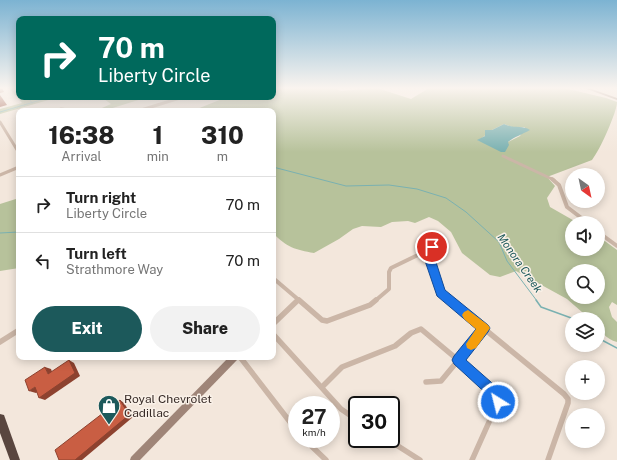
<!DOCTYPE html>
<meta charset="utf-8">
<style>
:root{--surface:#fff;--page:#f2f2f2;--text:#222;--muted:#767676;--line:#e0e0e0;--accent:#1c595b}
body{margin:0;font-family:"Public Sans",sans-serif;background:var(--page);color:var(--text);height:100vh;display:flex;flex-direction:column;font-size:15px;white-space:nowrap}
*{box-sizing:border-box;margin:0}
p{font-size:13px;color:var(--muted)}
.icon{flex:none;width:22px;height:22px;fill:none;stroke:currentColor;stroke-width:2;stroke-linecap:round;stroke-linejoin:round}
.map{position:relative;flex:1;overflow:hidden}
.panel{position:absolute;left:16px;top:108px;width:260px;height:252px;display:flex;flex-direction:column;background:var(--surface);border-radius:8px;box-shadow:0 2px 10px #0003}
.panel>*{flex:none}
.banner{position:absolute;left:16px;top:16px;width:260px;height:84px;border-radius:8px;box-shadow:0 2px 10px #0003;background:#00695c;color:#fff;overflow:hidden}
.needle{width:26px;rotate:147deg}
.fabs{position:absolute;left:565px;top:168px;display:grid;gap:8px}
.fabs a{display:grid;place-items:center;width:40px;height:40px;border-radius:50%;background:var(--surface);box-shadow:0 2px 10px #0003;font-size:20px}
.speed{position:absolute;left:288px;top:396px;display:flex;gap:8px;font-size:20px;font-weight:700;text-align:center}
.speed>*{display:grid;place-content:center;width:52px;height:52px;border-radius:50%;background:var(--surface);box-shadow:0 2px 10px #0003;line-height:1}
.speed small{font-size:10px;font-weight:400}
.speed .limit{border:2px solid #111;border-radius:6px;background:#fff;color:#111}
.pin{position:absolute;display:grid;place-items:center;width:34px;height:34px;color:#fff;margin:-17px;border:2px solid #fff;border-radius:50%;box-shadow:0 1px 4px #0007}
.me{position:absolute;width:44px;margin:-22px;rotate:324deg;stroke-linejoin:round;filter:drop-shadow(0 0 3px #0008)}
.turn{display:flex;align-items:center;gap:14px;height:84px;padding:0 16px;font-size:18px}
.turn .icon{width:52px;height:52px;stroke-width:2.5}
.turn b{display:block;font-size:28px;line-height:34px}
.eta{display:flex;justify-content:space-evenly;align-items:center;height:68px;text-align:center}
.eta b{font-size:24px;font-weight:800;line-height:28px}
.primary-button{display:flex;gap:8px;margin-top:auto;padding:8px 16px}
.primary-button a{flex:1;height:46px;border-radius:24px;background:var(--accent);color:#fff;font-size:16px;font-weight:800;line-height:46px;text-align:center}
.primary-button a+a{background:var(--page);color:var(--text)}
ul{padding:0;list-style:none}
li{display:flex;align-items:center;gap:12px;height:56px;padding:0 16px;border-top:1px solid var(--line)}
li div{flex:1}
li b{display:block;font-size:15px}
li em{font-style:normal}
.map>svg:first-child{display:block}
.green{fill:#b7c29b;fill-rule:evenodd}
.water{fill:#7ab1b1}
.lines{fill:none;stroke-linecap:round;stroke-linejoin:round}
.stream-far1{stroke:#7ab1b1;stroke-width:1}
.stream{stroke:#7ab1b1;stroke-width:1.5}
.street-far2{stroke:#cbb6a7;stroke-width:3}
.street-far1{stroke:#cbb6a7;stroke-width:4}
.street{stroke:#cbb6a7;stroke-width:5.5}
.secondary{fill:#9f8578;fill-rule:evenodd}
.highway{fill:#59463f;fill-rule:evenodd}
.shaded-wall{fill:#8d422f}
.building{fill:#c95e43;stroke:#8d422f}
.route{fill:#1a73e8;stroke:#114b97}
.slow{fill:#f59e0b}
.labels{text-anchor:middle;stroke-width:3;stroke-linejoin:round;paint-order:stroke}
.water-label{font-size:11px;font-style:italic;fill:#1c595b;stroke:#faf1e8}
.near-poi-label{font-size:12px;fill:#382c28;stroke:#faf1e8;text-anchor:start}
</style>
<div class="map">
<svg width="617" height="460" viewBox="0 0 617 460">
<rect width="100%" height="100%" fill="#f3e7dc"/>
<g class="green">
<path d="M9,88H19V97H94L52,99L0,114V109L22,103Z"/>
<path d="M273,88H338L337,89L341,91L377,88L411,99L429,88H564L606,98L617,102C617,112 600,150 592,160L547,177L555,186L547,198L550,207L578,223H572V249H598V236L617,250V305L612,302L609,307L612,317L617,322V342C606,339 598,331 598,319H590L567,299L516,271L500,277L490,275L462,253L451,232L438,221L429,217L415,223L408,221L392,222L381,227L362,226L353,229L339,239L314,253C296,250 286,247 273,233V111H192L227,97H273ZM504,124L515,128L525,127L520,136L508,142L478,141L492,130ZM572,271H598V297H572Z"/>
<path d="M94,97H148L103,111H95L111,104L104,99Z"/>
<path d="M19,198V268L0,271V204Z"/>
</g>
<path class="water" d="M504,124C514,129 522,125 530,130C523,134 514,137 508,142L509,145L505,152H501L477,140L485,136V130H492Z"/>
<g class="lines">
<g class="stream-far1">
<path d="M28,97L32,103"/>
<path d="M0,112L51,97"/>
<path d="M273,167L346,186L389,185L417,189L446,198L466,212L499,242L507,261L537,301"/>
<path d="M0,233L19,232"/>
</g>
<g class="stream">
<path d="M536,300L541,307L574,319"/>
<path d="M598,338L617,348"/>
</g>
<g class="street-far2">
<path d="M61,109L77,111"/>
<path d="M138,111L183,97"/>
<path d="M0,122L19,153"/>
<path d="M503,156L554,180"/>
<path d="M0,175L19,167"/>
</g>
<g class="street-far1">
<path d="M552,179L559,185L567,207L588,223"/>
<path d="M598,232L617,246"/>
<circle cx="426" cy="250" r="6"/>
<path d="M428,255L440,290L450,301"/>
<path d="M273,278L300,301"/>
<path d="M375,301L389,289V272L391,268L422,253"/>
</g>
<g class="street">
<path d="M299,300L322,320L327,321L370,305L376,300"/>
<path d="M449,300L564,394L568,399V403L548,460"/>
<path d="M273,324L298,300"/>
<path d="M273,334L341,409L357,420"/>
<path d="M0,342L19,330"/>
<path d="M240,357L297,431"/>
<path d="M426,382L441,381L484,329"/>
<path d="M322,387L342,367L395,346L411,333L421,329L458,360L498,398V402L472,460"/>
<path d="M304,439L326,460"/>
<path d="M387,439L420,460"/>
</g>
<g class="secondary">
<path d="M584,88H589L617,98V100Z"/>
<path d="M229,357H238L237,360L140,460H130L131,457Z"/>
</g>
<path class="highway" d="M0,414L4,415L20,460H10L0,433Z"/>
</g>
<g class="shaded-wall">
<path d="M0,88H2L4,92L0,93Z"/>
<path d="M0,95L7,105L0,107Z"/>
<path d="M69,360L74,363L80,376L45,400L39,398Z"/>
<path d="M45,367L51,369L54,377L48,374Z"/>
<path d="M35,387L41,390L36,393L29,391Z"/>
<path d="M120,400L124,403L133,417L82,460H75Z"/>
</g>
<g class="building">
<path d="M69,360L75,373L39,398L35,387L29,391L25,380L45,367L48,374Z"/>
<path d="M120,400L129,415L75,460H59L55,450Z"/>
</g>
<linearGradient id="sky" x2="0" y2="1"><stop stop-color="#7cb3d2"/><stop offset="0.58" stop-color="#faf4ef"/><stop offset="1" stop-color="#faf4ef" stop-opacity="0"/></linearGradient>
<rect width="617" height="152" fill="url(#sky)"/>
<path class="route" d="M432,243L435,245L438,252L434,256L445,290L488,325L490,328L488,332L466,360L500,390L505,402L503,407L498,408L494,407L491,398L454,364L452,360L454,356L476,329L437,296L423,255L428,250V245Z"/>
<path class="slow" d="M468,310L488,325L490,328L476,348L471,350L467,348L466,344L476,329L464,319L462,315L464,312Z"/>
<defs>
<g id="shop-pin" transform="scale(1.15)"><path d="M0 17L-7.5 6A9.5 9.5 0 1 1 7.5 6Z" fill="#1c595b" stroke="#faf1e8"/><path d="M-5-2.5h2.3a2.7 3.5 0 0 1 5.4 0H5L5.5 6h-11ZM-1.5-2.5h3a1.5 2.3 0 0 0-3 0Z" fill="#fff"/></g>
</defs>
<g fill-rule="evenodd">
<use href="#shop-pin" x="109" y="406"/>
</g>
<g class="labels">
<g class="water-label">
<text transform="translate(520 263) rotate(55)" y="4">Monora Creek</text>
</g>
<g class="near-poi-label">
<text x="124" y="403">Royal Chevrolet<tspan x="124" dy="14">Cadillac</tspan></text>
</g>
</g>
</svg>
<div class="fabs">
<a><svg class="needle" viewBox="-14 -14 28 28"><path d="M0-13l5 13h-10z" fill="#e53935"/><path d="M0 13l5-13h-10z" fill="#767676"/></svg></a>
<a><svg class="icon" aria-label="sound" viewBox="0 0 24 24"><path d="M4 9h4l5-4v14l-5-4H4zM17 9q2 3 0 6"/></svg></a>
<a><svg class="icon" aria-label="search" viewBox="0 0 24 24"><circle cx="10" cy="10" r="6"/><path d="M15 15l6 6"/></svg></a>
<a><svg class="icon" aria-label="layers" viewBox="0 0 24 24"><path d="M12 4l9 5-9 5-9-5zM3 14l9 5 9-5"/></svg></a>
<a>+</a>
<a>−</a>
</div>
<div class="speed"><div>27<small>km/h</small></div><div class="limit">30</div></div>
<div class="pin" style="left:432px;top:247px;background:#d93025"><svg class="icon" aria-label="arrive" viewBox="0 0 24 24"><path d="M6 21V4h12l-3 4 3 4H6"/></svg></div>
<svg class="me" style="left:498px;top:402px" viewBox="-20 -20 40 40"><circle r="17" fill="#1a73e8" stroke="#fff" stroke-width="3"/><path d="M0-11L8 9 0 5-8 9z" fill="#fff"/></svg>
<div class="banner">
<div class="turn"><svg class="icon" aria-label="right" viewBox="0 0 24 24"><path d="M7 20v-9h11M14 6l5 5-5 5"/></svg><div><b>70 m</b>Liberty Circle</div></div>
</div>
<section class="panel">
<div class="eta">
<div><b>16:38</b><p>Arrival</p></div>
<div><b>1</b><p>min</p></div>
<div><b>310</b><p>m</p></div>
</div>
<ul>
<li><svg class="icon" aria-label="right" viewBox="0 0 24 24"><path d="M7 20v-9h11M14 6l5 5-5 5"/></svg><div><b>Turn right</b><p>Liberty Circle</p></div><em>70 m</em></li>
<li><svg class="icon" aria-label="left" viewBox="0 0 24 24"><path d="M17 20v-9H6M10 6l-5 5 5 5"/></svg><div><b>Turn left</b><p>Strathmore Way</p></div><em>70 m</em></li>
</ul>
<div class="primary-button"><a>Exit</a><a>Share</a></div>
</section>
</div>
